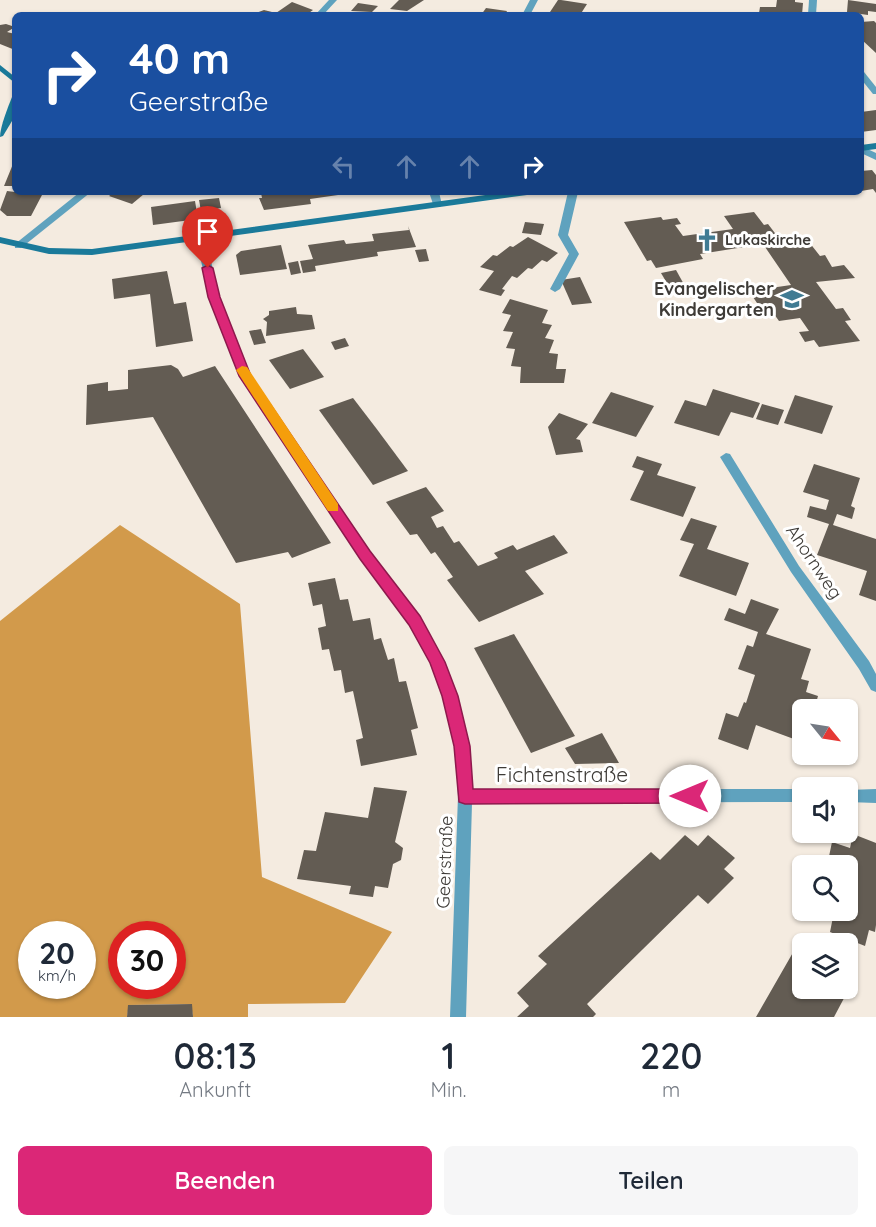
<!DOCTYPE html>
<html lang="de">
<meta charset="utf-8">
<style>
:root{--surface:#fff;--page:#f6f6f7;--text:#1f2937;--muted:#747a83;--accent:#db2777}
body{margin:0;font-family:Quicksand,sans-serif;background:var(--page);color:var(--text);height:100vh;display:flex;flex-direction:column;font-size:22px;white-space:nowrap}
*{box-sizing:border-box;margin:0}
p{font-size:20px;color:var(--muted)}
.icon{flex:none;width:33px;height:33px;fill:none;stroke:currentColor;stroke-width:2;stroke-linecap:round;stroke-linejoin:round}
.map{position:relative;height:1017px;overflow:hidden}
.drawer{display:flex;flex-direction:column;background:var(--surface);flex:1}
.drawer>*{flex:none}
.hud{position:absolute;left:12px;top:12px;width:852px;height:183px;border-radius:9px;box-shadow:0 2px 4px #0004;background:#1a4fa0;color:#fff;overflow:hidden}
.needle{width:39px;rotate:120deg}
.controls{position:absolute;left:792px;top:699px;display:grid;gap:12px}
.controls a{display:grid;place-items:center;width:66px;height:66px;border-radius:9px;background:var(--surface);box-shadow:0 2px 4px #0004;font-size:30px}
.speed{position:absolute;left:18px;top:921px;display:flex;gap:12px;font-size:30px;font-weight:700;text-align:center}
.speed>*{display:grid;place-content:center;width:78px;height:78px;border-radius:50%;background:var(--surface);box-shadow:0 2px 4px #0004;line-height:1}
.speed small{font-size:15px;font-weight:400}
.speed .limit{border:9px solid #d22;background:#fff;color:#111}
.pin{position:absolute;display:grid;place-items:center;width:51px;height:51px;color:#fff;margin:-62px -26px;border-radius:50% 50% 50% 0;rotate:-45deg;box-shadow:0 0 6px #0007}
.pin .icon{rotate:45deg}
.me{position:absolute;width:66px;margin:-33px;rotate:270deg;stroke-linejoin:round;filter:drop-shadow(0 0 4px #0008)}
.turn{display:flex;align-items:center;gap:21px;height:126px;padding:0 18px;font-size:27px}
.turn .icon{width:78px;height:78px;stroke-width:2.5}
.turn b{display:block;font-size:42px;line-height:51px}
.lanes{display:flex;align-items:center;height:57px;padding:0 18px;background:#0003;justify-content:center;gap:30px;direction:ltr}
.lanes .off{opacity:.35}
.eta{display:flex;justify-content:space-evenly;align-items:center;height:102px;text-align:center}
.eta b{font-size:36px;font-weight:600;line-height:42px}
.primary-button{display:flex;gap:12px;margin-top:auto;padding:12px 18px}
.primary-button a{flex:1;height:69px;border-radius:9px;background:var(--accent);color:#fff;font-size:24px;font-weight:600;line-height:69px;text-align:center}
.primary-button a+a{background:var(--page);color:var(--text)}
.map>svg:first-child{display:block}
.forest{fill:#d29a4b;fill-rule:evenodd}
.building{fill:#635c53}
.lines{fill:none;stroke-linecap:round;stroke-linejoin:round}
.service{fill:#5fa2be;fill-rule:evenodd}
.minor{fill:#5fa2be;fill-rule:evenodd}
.secondary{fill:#1a7a9a;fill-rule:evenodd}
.route{fill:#db2777;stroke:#8e194d;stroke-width:1.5}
.slow{fill:#f59e0b}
.labels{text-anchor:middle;stroke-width:6;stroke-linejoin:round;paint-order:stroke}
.far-poi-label{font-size:15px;font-weight:bold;fill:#3e3b37;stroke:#fff;text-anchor:start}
.poi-label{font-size:18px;font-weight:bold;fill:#3e3b37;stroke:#fff;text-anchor:end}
.street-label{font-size:18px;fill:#3e3b37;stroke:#fff}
.near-street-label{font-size:21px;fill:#3e3b37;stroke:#fff}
</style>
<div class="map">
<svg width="876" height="1017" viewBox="0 0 876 1017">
<rect width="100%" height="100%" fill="#f4ebe0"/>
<path class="forest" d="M120,525L240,604L262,877L392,932L345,1003L248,1004V1017H193L191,1004L129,1005L127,1017H0V621ZM32,934H82V986H32ZM122,934H172V986H122Z"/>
<g class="building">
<path d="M399,0H424L407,11L390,9Z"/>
<path d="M558,0H561L587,4L580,15H548Z"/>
<path d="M777,0H795V2L803,3L802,15H749L750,12L759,13L760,7H776Z"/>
<path d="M848,0L876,4V12L868,11V15L847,12Z"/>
<path d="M292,2L313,10L306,15H251L264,10L276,13Z"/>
<path d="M358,3L378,6L372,12L351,11Z"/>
<path d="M486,8L507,11L505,15H481Z"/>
<path d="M874,21L876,23V53L861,39V22Z"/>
<path d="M6,24L15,27L7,32L15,34V50L0,44V25Z"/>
<path d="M876,110V130L861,132V112Z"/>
<path d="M13,164L15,186H4Z"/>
<path d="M872,170L876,175V193L873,189L861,191V171Z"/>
<path d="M7,191L15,192H48L42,195L31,216H7L0,210Z"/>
<path d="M114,192H138L144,194L132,204L109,196Z"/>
<path d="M267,192H352V193L310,199L311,204L264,210L259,198H262L261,193Z"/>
<path d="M219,198L221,208L201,211L199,200Z"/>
<path d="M195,201L198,219L153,225L151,207Z"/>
<path d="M754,212L764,225L768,224L784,245L809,242L820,256L825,255L832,267L844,265L855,278L816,282L836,309L843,308L851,320L845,321L860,341L819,347L814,340L805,342L799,332L809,331L800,318L779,321L774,314L765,315L749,291L791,285L763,244L700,254L703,259L656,268L651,260L647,261L624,222L661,217L663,220L677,218L681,224L675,225L683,236L733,229L724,216Z"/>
<path d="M525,222L544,224L541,235L522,233Z"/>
<path d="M408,226L416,247L377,252L378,256L315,266L316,271L303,273L300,261L313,259L308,245L344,240L346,244L374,241L372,234L409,230Z"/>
<path d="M528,237L558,253L547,262L542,260L532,269L528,268L517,278L512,276L502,289L505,290L501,296L479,290L494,271L480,267L493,255L497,256L510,246L513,247Z"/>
<path d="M281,245L287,269L240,275L236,255L241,251Z"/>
<path d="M426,249L429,261L419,262L415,250Z"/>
<path d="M298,261L301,273L291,275L288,263Z"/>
<path d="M676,270L686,288L671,290L661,273Z"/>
<path d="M167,271L174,304L186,302L193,341L156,347L150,294L114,299L112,279Z"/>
<path d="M580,277L592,303L572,305L561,280Z"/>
<path d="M510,299L548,310L542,323L552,325L545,338L554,340L549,353L558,354L556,369H566L564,383H520L521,367L511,366L515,349L506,348L513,332L503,331L511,315L502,313Z"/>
<path d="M296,307L297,314L312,315L315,329L266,336L267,322L263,319L269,315V311Z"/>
<path d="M261,329L266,343L254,345L249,331Z"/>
<path d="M345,338L349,346L335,350L331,342Z"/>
<path d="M303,349L324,377L290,389L269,360Z"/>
<path d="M171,365L178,369L183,377L215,366L331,543L292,558L288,552L236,563L153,417L86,425L87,385L108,382V391L128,389V370Z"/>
<path d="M713,389L760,403L753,418L731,412L719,436L674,423L685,400L706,406Z"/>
<path d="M611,392L654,406L636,437L592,423Z"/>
<path d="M795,395L833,406L822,434L784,423Z"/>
<path d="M353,398L376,428L408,471L373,485L319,410Z"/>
<path d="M762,404L784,410L778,425L756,419Z"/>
<path d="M559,413L588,424L576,439L580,440L583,452L556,455L548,427Z"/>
<path d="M637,456L662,464L657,475L696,487L683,517L630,500L644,471L632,467Z"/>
<path d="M814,464L860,478L851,506L855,508L852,519L837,514L833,525L876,539V601L859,595L867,571L817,555L829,524L807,517L810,506L826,510L829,500L803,492Z"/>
<path d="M426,487L444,511L431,517L437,528L443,526L454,543L459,541L478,566L498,558L494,553L513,545L517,550L554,535L568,553L525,571L544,594L479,622L447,580L453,577L435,552L431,554L417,534L410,535L386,502Z"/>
<path d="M691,518L717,526L707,549L749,563L736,596L679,576L694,544L680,540Z"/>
<path d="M335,578L340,600L348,599L353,621L370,618L374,640L381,638L388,660L394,658L399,682L406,681L418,728L411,730L417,755L361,766L356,740L363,738L353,691L345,693L341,670L334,671L329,649L322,650L318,628L326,626L322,604L313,606L308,583Z"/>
<path d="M751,599L779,609L766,634L811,649L801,679L809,681L806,692L818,696L814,710H802V742L756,725L748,750L718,739L726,713L738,717L744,702L746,703L755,675L738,669L747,645L753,647L758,632L724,620L729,608L745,614Z"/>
<path d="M514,634L575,736L531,753L474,648Z"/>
<path d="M602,733L619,763L575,764L565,748Z"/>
<path d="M374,787L407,791L395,842L403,848L401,860L393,864L388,888L375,886L373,897L349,894L351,886L297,879L304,850L316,851L325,812L368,818Z"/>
<path d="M853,834L876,843V925L875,932L869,930L865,946L830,932L833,917L819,911L848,910V866H827L832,842L850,848Z"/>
<path d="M685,835L698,846L708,835L735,858L724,869L734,878L708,904L698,895L587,1004L596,1014L593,1017H517L529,1006L517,993L547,964L538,956L651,852L660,860Z"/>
<path d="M795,949L802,954V988H848V983L851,985L834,1017H756Z"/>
<path d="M192,1004L193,1017H127L128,1005Z"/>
</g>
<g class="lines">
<path class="service" d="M861,146L876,153V160L861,153Z"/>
<g class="minor">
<path d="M329,0H337L323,15H315Z"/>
<path d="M530,0H538L530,15H522Z"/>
<path d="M809,0H817L816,15H808Z"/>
<path d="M861,72H864L876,87V94H873L861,79Z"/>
<path d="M80,192H91L21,248H15V244Z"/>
<path d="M429,192H439L442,205L440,207H434Z"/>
<path d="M568,192H578L568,235L579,254L560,289L555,292L550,289L569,254L558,235Z"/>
<path d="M201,235L206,238L219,297L250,376L369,552L419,616L444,662L457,696L469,746L472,789H802V802L472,803L466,1017H450L458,796L455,746L443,696L431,663L409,624L361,558L240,376L209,297L196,238Z"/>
<path d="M726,453L730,454L799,566L869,661L876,674V692L871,690L859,669L791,572L720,457Z"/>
<path d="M876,789V803L848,802V790Z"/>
</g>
<g class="secondary">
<path d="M0,65L15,77V83L0,71Z"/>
<path d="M12,97H15V116L3,136L0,137C0,127 8,107 12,97Z"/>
<path d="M876,143V149L861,151V145Z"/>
<path d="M507,192H532L527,195L92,255L49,254L0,243V237L49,248L92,249Z"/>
</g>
</g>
<path class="route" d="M208,265L213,268L220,297L251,376L370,551L420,616L445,662L458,696L470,746L473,789H690L696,791L698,796L696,801L690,803L465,804L459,802L454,746L442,696L430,663L409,625L360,559L239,376L208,297L202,268Z"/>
<path class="slow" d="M242,366L247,367L338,504V511H328L236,370Z"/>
<defs>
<g id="church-bare" transform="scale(1.8)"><path d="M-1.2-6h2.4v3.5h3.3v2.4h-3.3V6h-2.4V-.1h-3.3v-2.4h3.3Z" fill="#407b93" stroke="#fff" stroke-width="2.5" paint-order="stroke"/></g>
<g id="school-bare" transform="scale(1.8)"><path d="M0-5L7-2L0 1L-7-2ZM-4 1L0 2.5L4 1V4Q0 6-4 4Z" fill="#407b93" stroke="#fff" stroke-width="2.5" paint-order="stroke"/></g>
</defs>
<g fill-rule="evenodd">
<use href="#church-bare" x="707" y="240"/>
<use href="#school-bare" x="792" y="299"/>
</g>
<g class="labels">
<g class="far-poi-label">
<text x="725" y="245">Lukaskirche</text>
</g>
<g class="poi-label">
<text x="774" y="295">Evangelischer<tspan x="774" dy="21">Kindergarten</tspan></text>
</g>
<g class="street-label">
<text transform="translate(814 562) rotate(56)" y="6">Ahornweg</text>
<text transform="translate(445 862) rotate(-88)" y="6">Geerstraße</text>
</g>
<g class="near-street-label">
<text x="562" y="782">Fichtenstraße</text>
</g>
</g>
</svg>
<div class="controls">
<a><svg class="needle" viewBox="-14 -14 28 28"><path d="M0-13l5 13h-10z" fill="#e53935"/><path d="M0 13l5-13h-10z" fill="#747a83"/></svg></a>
<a><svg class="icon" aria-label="sound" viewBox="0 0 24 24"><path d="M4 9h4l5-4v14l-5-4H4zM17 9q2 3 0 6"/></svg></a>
<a><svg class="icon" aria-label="search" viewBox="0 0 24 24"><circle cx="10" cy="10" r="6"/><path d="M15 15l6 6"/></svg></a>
<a><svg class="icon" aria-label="layers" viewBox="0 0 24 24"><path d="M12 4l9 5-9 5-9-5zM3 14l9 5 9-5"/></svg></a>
</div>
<div class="speed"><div>20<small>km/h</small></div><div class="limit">30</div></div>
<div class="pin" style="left:208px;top:268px;background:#d93025"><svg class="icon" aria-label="arrive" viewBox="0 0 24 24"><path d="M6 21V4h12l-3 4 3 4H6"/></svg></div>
<svg class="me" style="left:690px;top:796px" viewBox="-20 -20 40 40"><circle r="19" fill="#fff"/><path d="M0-13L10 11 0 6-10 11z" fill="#db2777"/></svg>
<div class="hud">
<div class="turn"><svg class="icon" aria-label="right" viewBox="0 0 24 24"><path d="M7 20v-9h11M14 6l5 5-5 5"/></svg><div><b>40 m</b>Geerstraße</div></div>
<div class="lanes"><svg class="icon off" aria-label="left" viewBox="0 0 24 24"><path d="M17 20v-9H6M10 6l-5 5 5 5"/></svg><svg class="icon off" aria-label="ahead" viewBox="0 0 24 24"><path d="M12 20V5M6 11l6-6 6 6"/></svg><svg class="icon off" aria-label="ahead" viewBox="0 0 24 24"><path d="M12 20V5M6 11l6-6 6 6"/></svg><svg class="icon" aria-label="right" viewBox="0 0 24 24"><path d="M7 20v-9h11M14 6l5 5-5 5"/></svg></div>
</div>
</div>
<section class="drawer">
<div class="eta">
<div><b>08:13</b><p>Ankunft</p></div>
<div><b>1</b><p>Min.</p></div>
<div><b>220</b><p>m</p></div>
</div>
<div class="primary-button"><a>Beenden</a><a>Teilen</a></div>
</section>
